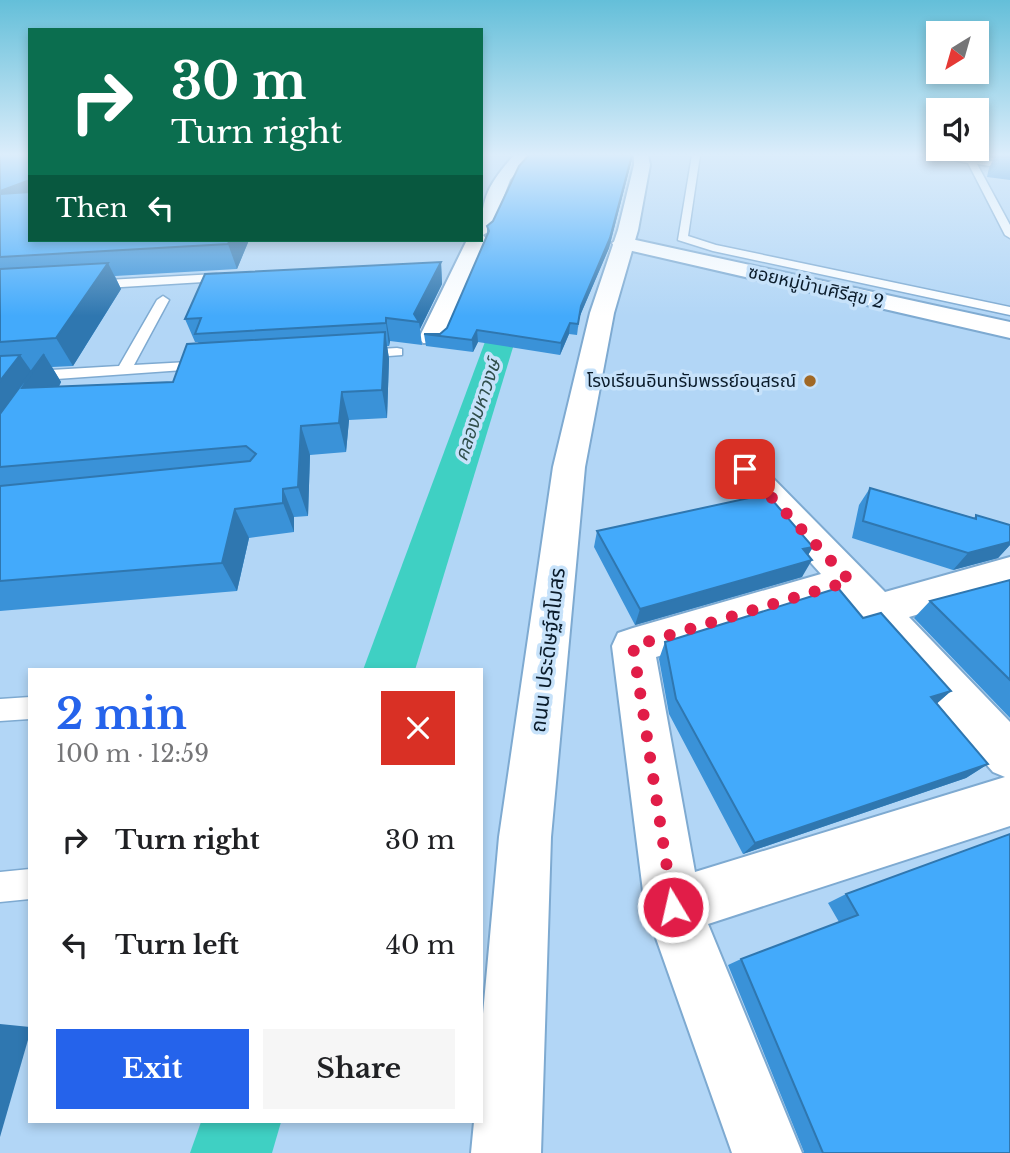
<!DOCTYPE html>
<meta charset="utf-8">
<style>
:root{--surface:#fff;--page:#f6f6f6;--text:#202124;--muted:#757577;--accent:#2563eb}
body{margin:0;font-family:"Libre Baskerville","Noto Sans Thai",serif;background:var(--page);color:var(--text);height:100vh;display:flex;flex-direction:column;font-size:26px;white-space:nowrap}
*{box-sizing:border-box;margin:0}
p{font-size:23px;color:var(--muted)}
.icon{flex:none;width:38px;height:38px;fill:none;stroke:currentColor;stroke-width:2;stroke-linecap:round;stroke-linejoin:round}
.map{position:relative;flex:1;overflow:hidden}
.side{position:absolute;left:28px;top:668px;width:455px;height:455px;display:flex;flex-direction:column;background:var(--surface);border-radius:0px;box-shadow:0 4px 10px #0003}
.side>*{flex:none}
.top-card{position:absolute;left:28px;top:28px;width:455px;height:214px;border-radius:0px;box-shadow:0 4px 10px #0003;background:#0b6e4f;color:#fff;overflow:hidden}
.needle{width:46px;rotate:217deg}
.controls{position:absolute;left:926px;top:21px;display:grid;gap:14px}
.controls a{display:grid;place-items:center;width:63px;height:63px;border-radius:0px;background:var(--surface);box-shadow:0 4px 10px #0003;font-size:35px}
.pin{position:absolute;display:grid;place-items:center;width:60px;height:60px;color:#fff;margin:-30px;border-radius:14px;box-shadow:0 4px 10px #0006}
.me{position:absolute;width:77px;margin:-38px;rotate:351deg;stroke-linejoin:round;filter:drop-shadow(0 0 5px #0008)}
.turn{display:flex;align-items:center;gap:24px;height:147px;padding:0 28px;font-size:32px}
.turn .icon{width:91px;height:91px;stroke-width:2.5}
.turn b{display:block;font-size:49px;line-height:60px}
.then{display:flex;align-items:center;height:66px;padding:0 28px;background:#0003;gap:14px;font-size:26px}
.round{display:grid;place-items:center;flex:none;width:74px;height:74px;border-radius:0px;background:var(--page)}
.headline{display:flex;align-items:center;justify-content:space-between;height:119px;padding:0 28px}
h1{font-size:42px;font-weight:800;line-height:52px;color:var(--accent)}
.primary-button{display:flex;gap:14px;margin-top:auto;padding:14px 28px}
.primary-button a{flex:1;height:80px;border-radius:0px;background:var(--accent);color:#fff;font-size:28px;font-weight:800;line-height:80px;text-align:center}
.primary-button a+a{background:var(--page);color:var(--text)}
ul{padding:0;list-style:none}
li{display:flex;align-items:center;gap:21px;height:105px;padding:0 28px}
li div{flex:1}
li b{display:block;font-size:26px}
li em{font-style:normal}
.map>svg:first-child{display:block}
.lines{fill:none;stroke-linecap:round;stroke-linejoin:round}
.canal{fill:#3fd0c3;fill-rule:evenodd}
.lane-casing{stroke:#7eaad1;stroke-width:3}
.street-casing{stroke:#7eaad1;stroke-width:4}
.secondary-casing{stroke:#7eaad1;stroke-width:4}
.lane{fill:#fff;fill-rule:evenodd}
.street{fill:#fff;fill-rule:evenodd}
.secondary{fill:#fff;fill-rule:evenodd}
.wall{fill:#3a92d8}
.shaded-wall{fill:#2f77b0}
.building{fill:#43aafb;stroke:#2f77b0;stroke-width:2}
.route{stroke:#e11d48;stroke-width:12;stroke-dasharray:0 21.6}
.poi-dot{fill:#a06825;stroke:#c7e2fa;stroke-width:2.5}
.labels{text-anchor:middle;stroke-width:7;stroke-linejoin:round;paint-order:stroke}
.far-street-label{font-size:18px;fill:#0a1b2a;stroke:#c7e2fa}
.far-poi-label{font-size:18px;fill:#0a1b2a;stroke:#c7e2fa;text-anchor:end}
.far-water-label{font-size:19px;font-style:italic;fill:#314f4c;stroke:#c7e2fa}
.street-label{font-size:21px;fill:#0a1b2a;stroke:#c7e2fa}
</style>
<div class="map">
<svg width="1010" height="1153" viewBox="0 0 1010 1153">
<rect width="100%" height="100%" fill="#b2d6f6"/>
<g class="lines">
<g class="canal">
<path d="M518,280L527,282L531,288L415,670H363L505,288L509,282Z"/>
<path d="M201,1122H281L272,1153H190Z"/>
</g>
<g class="lane-casing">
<g id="lane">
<path d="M692,155H700L688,236L716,245L1010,307V315L713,251L678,240Z"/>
<path d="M926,155L1010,163V169L977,164L1010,225V238L1005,235L968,163Z"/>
<path d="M216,274L220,275V281L89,289L83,285L89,281Z"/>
<path d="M163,296L169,300L134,365L207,361L214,365L212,368L0,383V373L119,366L157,300Z"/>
<path d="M397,348L402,349V355L362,358L355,354L362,350Z"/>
<path d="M30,697V719L0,721V699Z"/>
<path d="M30,869V899L0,902V872Z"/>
</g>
</g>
<g class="street-casing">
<g id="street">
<path d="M514,155H530L510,180L491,230L483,235L487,240L445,338L441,343H423L419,338L467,240H481C481,198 487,186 514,155Z"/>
<path d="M622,237L1010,322V338L615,247L612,243Z"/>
<path d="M745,458L757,462L885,592L1010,557V587L909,617L1010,722V826L708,924L802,1153H732L645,907L612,646L618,633L633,628L821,574L733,476L729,469L733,462ZM842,598L993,772L1005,777L695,872L656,657Z"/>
</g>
</g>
<g class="secondary-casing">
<path id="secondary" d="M634,155H648L650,165L638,230L614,313L585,467L551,837L541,1153H471L474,1122H481V1036L499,837L553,467L590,313L618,230L634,165Z"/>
</g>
<use href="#lane" class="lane"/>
<use href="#street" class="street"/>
<use href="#secondary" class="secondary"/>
</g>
<g class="wall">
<path d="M0,155L30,240H249L237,269L115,276L121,289L73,366L52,367L61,382L59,387L173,382L199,344L198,342H195L185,319L441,262L442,284L420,329L422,345L390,341L389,346H387L389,359L387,418L349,420L346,452L310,455L308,516L294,517V532L249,538L237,591L0,611Z"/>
<path d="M529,155H633L609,248L579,318L577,335L569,334L560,355L478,342L473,352L426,346L424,334H440L447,328L487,236V226L493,221Z"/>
<path d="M968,155H1010V180L987,177L989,168L994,158Z"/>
<path d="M870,488L974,518L976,515L1010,525V545L998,558L953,570L852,538L859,505Z"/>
<path d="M597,531L813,547L808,555L802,577L635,625L594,547Z"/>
<path d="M1010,580V718L914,618L930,601Z"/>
<path d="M863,618L951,691L937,703L988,764L966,778L743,854L669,714L659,659L665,642Z"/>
<path d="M846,894L1010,1153H803L804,1152L728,965L741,959L839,922L828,903Z"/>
</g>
<g class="shaded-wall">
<path d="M632,155H633L609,248L579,318L577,335L581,306Z"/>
<path d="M30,180V207L0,209V191Z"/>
<path d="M230,240H249L237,269L228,244Z"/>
<path d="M441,262L442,284L420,329L419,322L414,314Z"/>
<path d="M108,263L121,289L73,366L56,338Z"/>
<path d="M386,318L390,341L389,346L386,323Z"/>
<path d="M570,323L569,334L560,355L561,343Z"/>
<path d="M477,330L478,342L473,352L472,340Z"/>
<path d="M385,332L389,359L387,418L382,390Z"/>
<path d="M44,354L61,382L42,417L0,440V381L20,355L32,372Z"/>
<path d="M342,392L349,420L346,452L339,423Z"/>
<path d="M301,426L310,455L308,516L298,487Z"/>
<path d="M283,489L294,517V532L283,503Z"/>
<path d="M235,509L249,538L237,591L222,563Z"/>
<path d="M1010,542V545L998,558L953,570L968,553Z"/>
<path d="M813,547L803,563L812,560L802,577L635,625L640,609L803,549Z"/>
<path d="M951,691L933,707L931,697Z"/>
<path d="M988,764L966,778L743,854L755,843Z"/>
<path d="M0,1024L30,1027V1033L0,1137Z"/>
</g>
<g class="building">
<path d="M0,155H30V180L0,191Z"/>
<path d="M529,155H632L610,238L581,306L578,324L570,323L561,343L477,330L472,340L424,334H440L447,328L489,231L487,226L493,221L519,166Z"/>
<path d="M998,155H1010V157L998,156Z"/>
<path d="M30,192V240H230L228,244L0,257V194Z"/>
<path d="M441,262L414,314L419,322L386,318V323L195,334L201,318L185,319L205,274Z"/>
<path d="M108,263L56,338L0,342V269Z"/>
<path d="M385,332L382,390L342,392L339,423L301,426L298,487L283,489V503L235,509L222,563L0,581V486L250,461L256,454L246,446L0,467V414L44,354L22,388L173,382L187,344Z"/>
<path d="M20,355L0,381V356Z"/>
<path d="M870,488L976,519V515L1010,525V542L968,553L863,521Z"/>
<path d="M767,494L813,547L803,549L812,560L640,609L597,531Z"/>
<path d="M1010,580V680L930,601Z"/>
<path d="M838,588L863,618L881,613L951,691L931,697L988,764L755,843L676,699L665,642Z"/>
<path d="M1010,834V1153H823L741,959L858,915L846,894Z"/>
</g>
<linearGradient id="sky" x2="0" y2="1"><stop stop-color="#64bfd9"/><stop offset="0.49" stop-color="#dcedfb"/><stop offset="1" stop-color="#dcedfb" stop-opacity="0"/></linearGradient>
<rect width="1010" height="316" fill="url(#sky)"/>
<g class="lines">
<path class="route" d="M673,907L633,646L850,581L745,469"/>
</g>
<circle class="poi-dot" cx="810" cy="381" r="7"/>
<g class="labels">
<g class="far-street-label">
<text transform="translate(816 287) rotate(13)" y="6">ซอยหมู่บ้านศิรีสุข 2</text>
</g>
<g class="far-poi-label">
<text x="796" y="387">โรงเรียนอินทรัมพรรย์อนุสรณ์</text>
</g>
<g class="far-water-label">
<text transform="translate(477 410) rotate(-71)" y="7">คลองมหาวงษ์</text>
</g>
<g class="street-label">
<text transform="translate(548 650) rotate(-83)" y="7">ถนน ประดิษฐ์สโมสร</text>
</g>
</g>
</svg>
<div class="controls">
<a><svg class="needle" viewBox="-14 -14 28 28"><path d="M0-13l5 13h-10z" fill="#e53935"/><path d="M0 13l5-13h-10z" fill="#757577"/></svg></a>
<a><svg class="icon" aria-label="sound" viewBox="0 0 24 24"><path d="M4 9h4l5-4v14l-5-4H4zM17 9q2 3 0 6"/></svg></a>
</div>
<div class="pin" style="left:745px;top:469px;background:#d93025"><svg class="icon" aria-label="arrive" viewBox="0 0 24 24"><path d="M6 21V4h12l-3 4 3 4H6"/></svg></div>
<svg class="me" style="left:673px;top:907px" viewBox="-20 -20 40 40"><circle r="17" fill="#e11d48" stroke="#fff" stroke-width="3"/><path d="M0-11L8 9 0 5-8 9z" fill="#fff"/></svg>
<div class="top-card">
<div class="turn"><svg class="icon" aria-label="right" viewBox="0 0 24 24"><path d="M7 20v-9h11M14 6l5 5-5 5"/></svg><div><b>30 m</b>Turn right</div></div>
<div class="then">Then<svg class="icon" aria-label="left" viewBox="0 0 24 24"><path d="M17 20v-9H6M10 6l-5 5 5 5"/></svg></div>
</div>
<section class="side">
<div class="headline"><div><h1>2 min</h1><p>100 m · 12:59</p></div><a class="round" style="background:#d93025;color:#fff"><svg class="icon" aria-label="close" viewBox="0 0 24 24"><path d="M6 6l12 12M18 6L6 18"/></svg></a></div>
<ul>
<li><svg class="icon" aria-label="right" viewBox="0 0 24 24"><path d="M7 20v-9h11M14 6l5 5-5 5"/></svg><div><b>Turn right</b></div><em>30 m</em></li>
<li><svg class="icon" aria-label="left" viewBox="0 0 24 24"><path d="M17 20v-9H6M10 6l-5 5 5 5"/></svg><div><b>Turn left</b></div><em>40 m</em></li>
</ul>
<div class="primary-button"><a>Exit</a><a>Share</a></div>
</section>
</div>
